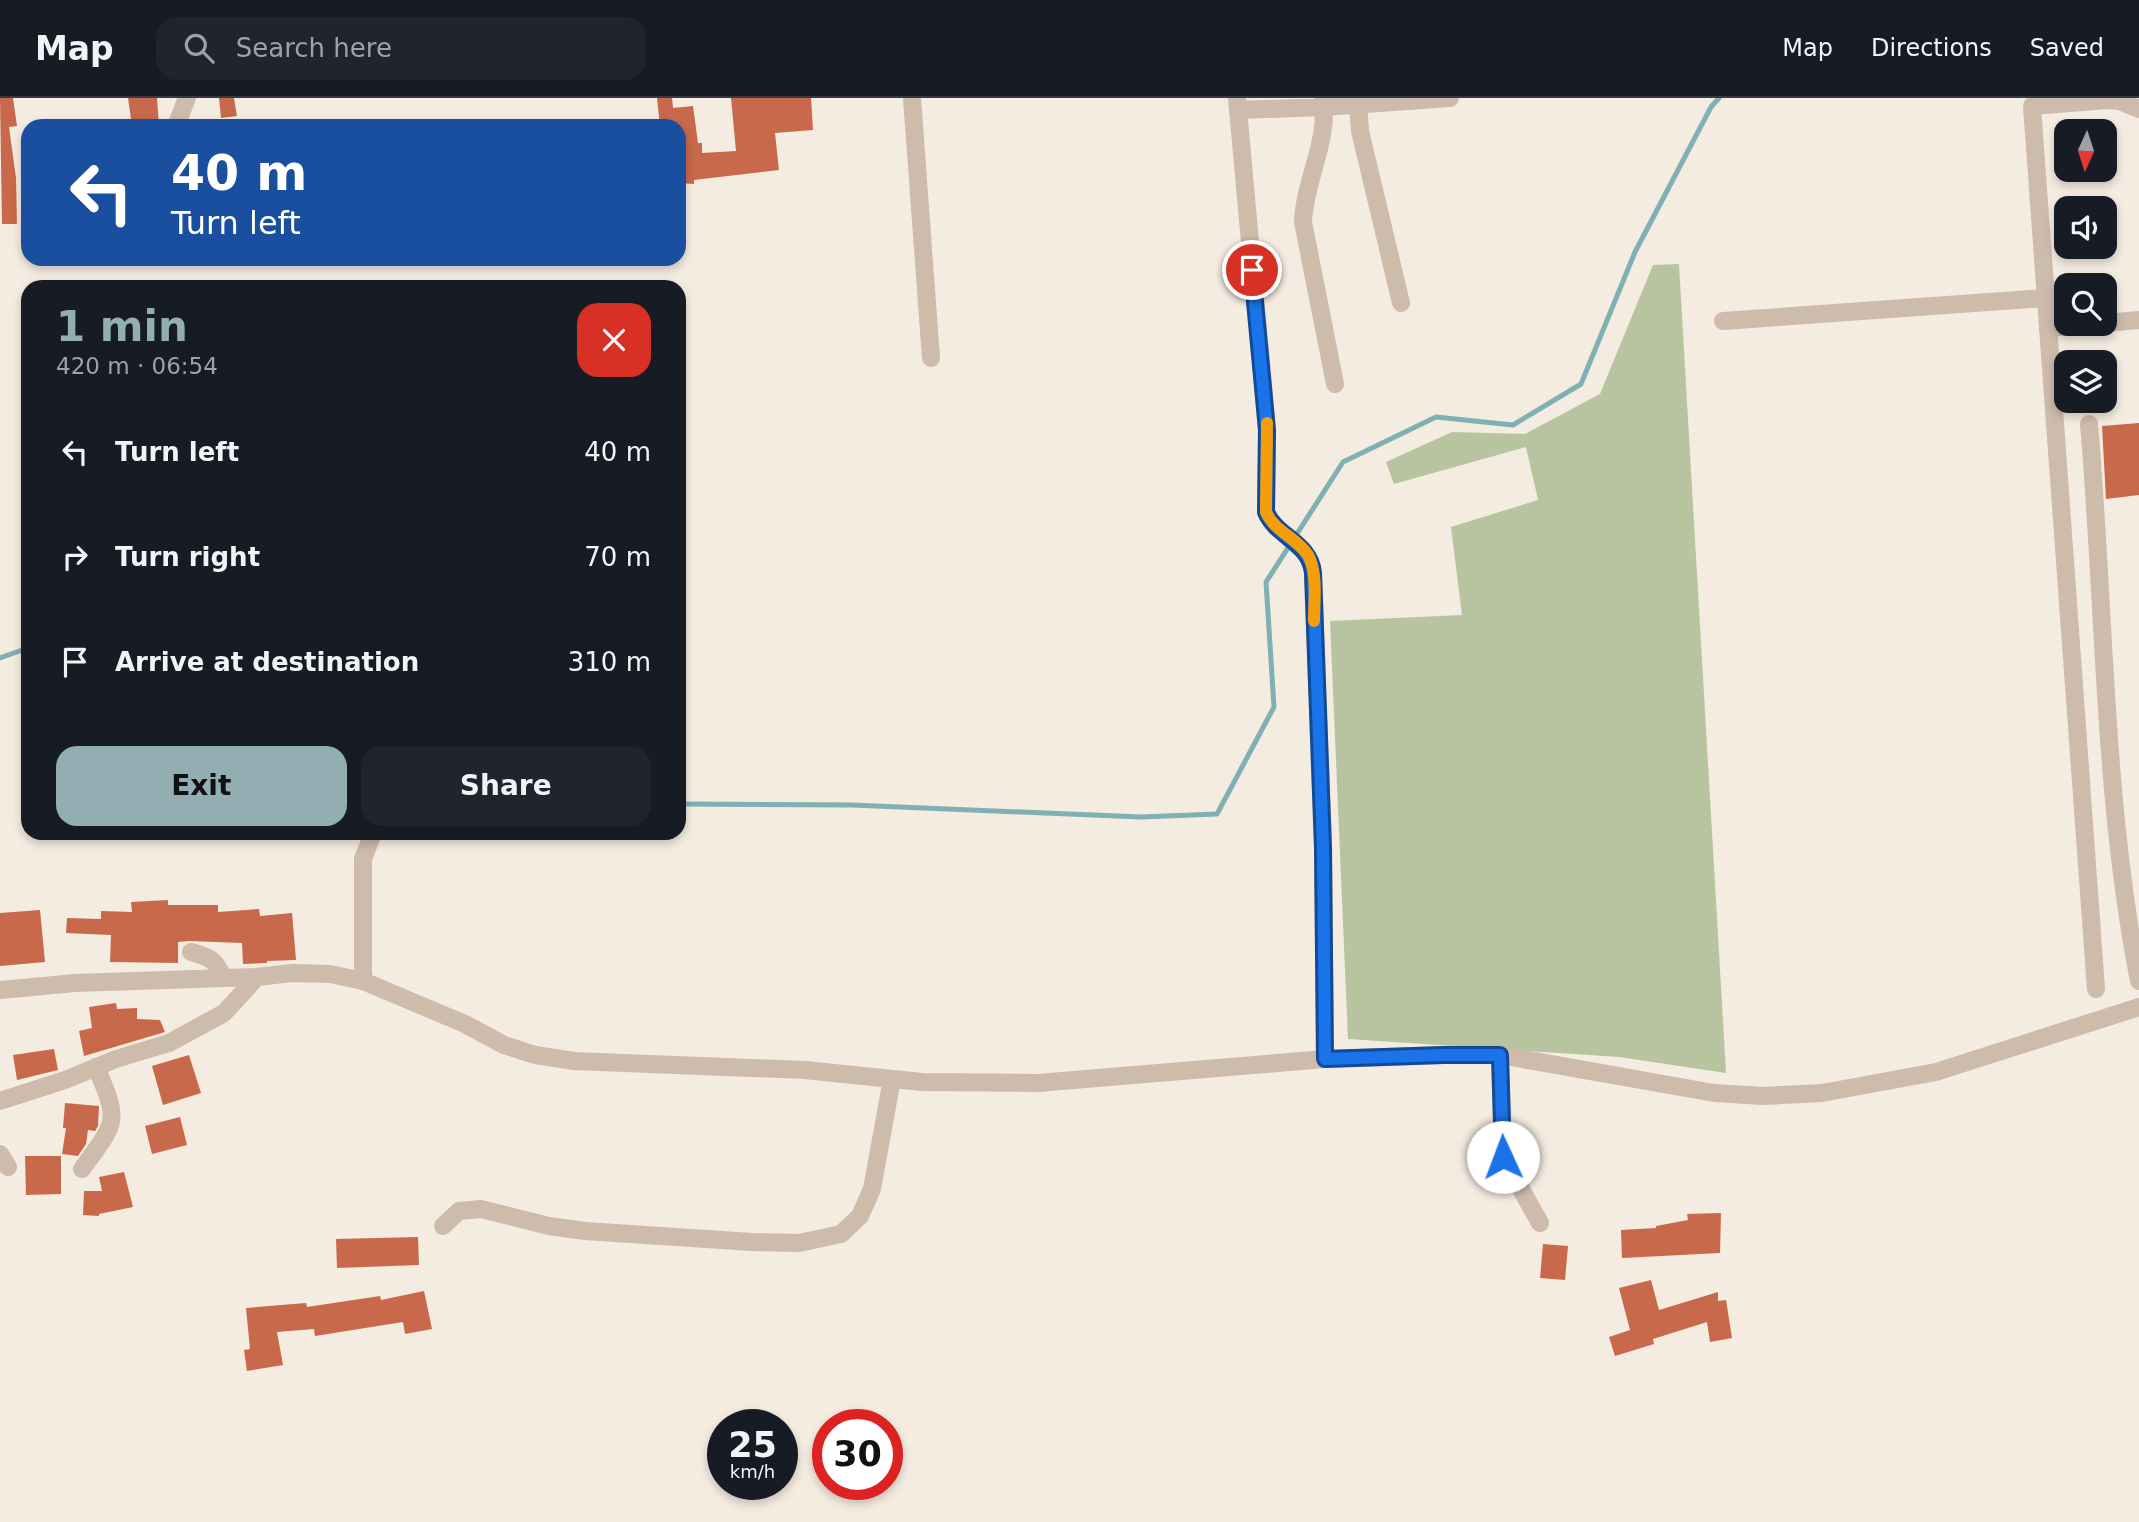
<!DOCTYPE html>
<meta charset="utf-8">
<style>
:root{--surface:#171b24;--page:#20242c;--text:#f1f3f6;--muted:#9ea1a6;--line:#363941;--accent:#92aeb2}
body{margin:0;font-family:"DejaVu Sans",sans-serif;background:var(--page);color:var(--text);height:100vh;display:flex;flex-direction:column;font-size:26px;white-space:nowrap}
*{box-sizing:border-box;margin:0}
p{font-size:23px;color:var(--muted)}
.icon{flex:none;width:38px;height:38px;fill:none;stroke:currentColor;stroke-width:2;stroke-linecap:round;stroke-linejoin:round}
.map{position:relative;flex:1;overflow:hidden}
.drawer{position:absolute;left:21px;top:182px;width:665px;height:560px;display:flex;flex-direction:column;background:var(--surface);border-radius:21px;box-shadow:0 4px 10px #0003}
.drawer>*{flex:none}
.banner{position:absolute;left:21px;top:21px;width:665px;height:147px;border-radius:21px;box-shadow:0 4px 10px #0003;background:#1a4fa0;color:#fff;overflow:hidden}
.needle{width:46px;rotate:183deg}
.fabs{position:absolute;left:2054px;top:21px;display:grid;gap:14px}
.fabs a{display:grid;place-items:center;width:63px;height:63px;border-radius:14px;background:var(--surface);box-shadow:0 4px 10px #0003;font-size:35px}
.speed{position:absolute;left:707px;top:1311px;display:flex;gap:14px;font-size:35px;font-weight:700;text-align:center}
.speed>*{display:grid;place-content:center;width:91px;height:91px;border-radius:50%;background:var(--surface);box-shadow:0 4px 10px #0003;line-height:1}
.speed small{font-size:18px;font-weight:400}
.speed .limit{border:10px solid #d22;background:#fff;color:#111}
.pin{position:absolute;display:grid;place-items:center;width:60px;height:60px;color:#fff;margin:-30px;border:4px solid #fff;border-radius:50%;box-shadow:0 2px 7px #0007}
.me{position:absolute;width:77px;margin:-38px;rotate:358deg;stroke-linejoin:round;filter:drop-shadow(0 0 5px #0008)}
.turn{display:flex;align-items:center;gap:24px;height:147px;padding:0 35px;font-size:32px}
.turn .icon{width:91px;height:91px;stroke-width:2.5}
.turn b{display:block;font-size:49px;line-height:60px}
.round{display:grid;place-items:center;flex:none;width:74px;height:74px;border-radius:21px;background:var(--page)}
.summary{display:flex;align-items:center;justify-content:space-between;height:119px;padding:0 35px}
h1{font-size:42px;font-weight:600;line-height:52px;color:var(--accent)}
.primary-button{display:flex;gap:14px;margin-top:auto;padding:14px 35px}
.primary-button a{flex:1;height:80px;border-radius:21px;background:var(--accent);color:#111;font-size:28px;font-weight:600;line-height:80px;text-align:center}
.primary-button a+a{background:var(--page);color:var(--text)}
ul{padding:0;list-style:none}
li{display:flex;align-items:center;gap:21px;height:105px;padding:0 35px}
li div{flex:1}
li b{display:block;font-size:26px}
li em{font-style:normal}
header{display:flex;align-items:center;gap:42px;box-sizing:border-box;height:98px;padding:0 35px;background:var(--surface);border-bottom:2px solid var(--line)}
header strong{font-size:33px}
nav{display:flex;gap:38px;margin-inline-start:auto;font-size:24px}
.search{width:490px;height:63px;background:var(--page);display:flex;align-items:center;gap:18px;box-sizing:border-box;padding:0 24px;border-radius:21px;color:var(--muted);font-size:26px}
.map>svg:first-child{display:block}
.green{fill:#b8c4a0}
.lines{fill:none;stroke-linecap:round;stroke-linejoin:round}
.stream{stroke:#7fb0b2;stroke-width:5}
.building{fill:#c8694b}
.minor{stroke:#cdbbac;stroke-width:18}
.route-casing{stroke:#114b97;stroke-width:18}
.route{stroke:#1a73e8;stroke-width:12}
.slow{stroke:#f59e0b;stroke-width:12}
</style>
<header>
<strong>Map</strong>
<div class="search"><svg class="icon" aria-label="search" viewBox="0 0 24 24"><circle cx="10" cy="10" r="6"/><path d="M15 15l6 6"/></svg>Search here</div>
<nav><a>Map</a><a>Directions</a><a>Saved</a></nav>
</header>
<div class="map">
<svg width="2139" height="1424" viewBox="0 0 2139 1424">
<rect width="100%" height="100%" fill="#f4ebe1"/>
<path class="green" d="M1679,166L1726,975L1619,959L1348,941L1330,523L1462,517L1451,429L1538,402L1526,349L1394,386L1386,364L1452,334L1525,336L1600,296L1653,167Z"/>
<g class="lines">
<g class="stream">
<path d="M0,560L28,550"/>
<path d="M679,706L852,707L1141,719L1217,716L1274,609L1266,484L1343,364L1436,319L1513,327L1581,286L1635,154L1711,9L1719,0"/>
</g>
</g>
<g class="building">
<path d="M0,0H13L17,28L9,29L16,80L17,126H2Z"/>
<path d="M128,0H157L159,28H132Z"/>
<path d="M219,0H234L237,18L221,20Z"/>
<path d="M657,0H672L673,10L693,8L698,45H702V55L736,53L731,0H811L813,32L775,35L779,72L694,82V86L679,85V28H660Z"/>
<path d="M2139,325V397L2106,401L2102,328Z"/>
<path d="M168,802V807H218V814L259,811L260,818L292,815L296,862L267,863V865L243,866L242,845L189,843L178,844V865L110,864L111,837L66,835L67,820L101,821V813L132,814L131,804Z"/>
<path d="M40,812L45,864L0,868V815Z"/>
<path d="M116,905L117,911L137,910V921L160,922L165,934L84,958L79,933L92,930L89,909Z"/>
<path d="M54,951L58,972L17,982L13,957Z"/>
<path d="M189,957L201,995L163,1007L152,968Z"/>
<path d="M65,1005L99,1008L98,1028L95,1033L88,1032L86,1046L78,1058L62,1056L66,1030H63Z"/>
<path d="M180,1019L187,1047L152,1056L145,1028Z"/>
<path d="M25,1058H61V1096L26,1097Z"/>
<path d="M124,1074L133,1109L99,1116V1118L83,1117L84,1093H102L99,1079Z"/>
<path d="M1721,1115L1720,1155L1622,1160L1621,1132L1656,1130V1128L1688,1122L1687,1116Z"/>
<path d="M418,1139L419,1167L337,1170L336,1141Z"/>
<path d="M1543,1146L1568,1148L1565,1182L1540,1180Z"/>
<path d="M1651,1182L1659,1212L1718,1194V1203L1726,1202L1732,1240L1710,1244L1707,1224L1653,1241L1654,1246L1615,1258L1609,1239L1630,1232L1619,1190Z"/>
<path d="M424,1193L432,1231L405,1236L403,1224L315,1238L314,1231L277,1234L283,1267L247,1273L244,1252L250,1251L246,1210L306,1205L307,1209L380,1198L381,1202Z"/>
</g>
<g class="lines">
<g class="minor">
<path d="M912,0L931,260"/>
<path d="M1237,0L1267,332L1266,414C1276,439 1310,444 1313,475L1323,749L1325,961"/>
<path d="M1323,0C1329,45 1305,80 1303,124L1335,286"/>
<path d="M1358,5L1360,33L1401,205"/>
<path d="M1238,12L1324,9L1450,0"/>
<path d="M176,28L187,0"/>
<path d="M1723,223L2045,200"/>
<path d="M2105,225L2139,222"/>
<path d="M2048,230L2098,226"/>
<path d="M2089,326C2105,511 2103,700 2139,883"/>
<path d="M191,854C209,859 216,861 223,880"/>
<path d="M363,883V761L373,735"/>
<path d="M2096,891L2032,8L2108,2L2119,3L2139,11"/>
<path d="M0,892L75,885L257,879L292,875L330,876L363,883L465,926L504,947L535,957L574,963L805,972L922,984L1038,985L1325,961L1443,957H1500L1714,995L1763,998L1822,995L1936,974L2139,909"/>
<path d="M1500,957L1503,1059L1540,1125"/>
<path d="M0,1003L65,982L116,961L169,945L224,915L257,879"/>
<path d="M0,1056L8,1069"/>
<path d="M82,1071C117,1023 120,1024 96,969"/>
<path d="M443,1128L459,1113L481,1111L549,1128L585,1133L752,1144L799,1145L841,1136L860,1118L872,1091L892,981"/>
</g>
</g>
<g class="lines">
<g class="route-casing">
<path id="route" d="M1252,172L1267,332L1266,414C1276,439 1310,444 1313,475L1323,750L1325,961L1443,957H1500L1503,1059"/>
</g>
<use href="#route" class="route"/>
<path class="slow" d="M1267,325L1266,414C1274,433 1297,440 1308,457C1318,475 1314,504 1314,523"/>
</g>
</svg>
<div class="fabs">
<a><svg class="needle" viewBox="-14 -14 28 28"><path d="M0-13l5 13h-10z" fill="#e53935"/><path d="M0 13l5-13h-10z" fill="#9ea1a6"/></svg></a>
<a><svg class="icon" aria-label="sound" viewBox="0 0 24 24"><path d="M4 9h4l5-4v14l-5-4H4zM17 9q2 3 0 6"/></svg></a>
<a><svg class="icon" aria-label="search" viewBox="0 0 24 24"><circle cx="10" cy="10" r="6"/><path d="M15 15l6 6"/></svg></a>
<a><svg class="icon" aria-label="layers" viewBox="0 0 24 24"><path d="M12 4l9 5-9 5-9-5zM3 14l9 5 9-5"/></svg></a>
</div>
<div class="speed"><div>25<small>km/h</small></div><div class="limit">30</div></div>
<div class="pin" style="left:1252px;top:172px;background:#d93025"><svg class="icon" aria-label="arrive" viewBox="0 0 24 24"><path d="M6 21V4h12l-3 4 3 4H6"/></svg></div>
<svg class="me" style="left:1503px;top:1059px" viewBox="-20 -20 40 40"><circle r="19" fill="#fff"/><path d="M0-13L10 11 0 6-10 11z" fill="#1a73e8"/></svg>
<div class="banner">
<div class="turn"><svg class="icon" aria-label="left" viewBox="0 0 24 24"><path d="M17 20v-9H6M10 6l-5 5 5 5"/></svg><div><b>40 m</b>Turn left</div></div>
</div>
<section class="drawer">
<div class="summary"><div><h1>1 min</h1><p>420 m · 06:54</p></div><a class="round" style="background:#d93025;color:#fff"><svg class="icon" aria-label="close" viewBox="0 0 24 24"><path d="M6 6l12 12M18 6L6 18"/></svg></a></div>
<ul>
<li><svg class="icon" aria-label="left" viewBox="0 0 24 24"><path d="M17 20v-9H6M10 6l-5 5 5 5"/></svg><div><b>Turn left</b></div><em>40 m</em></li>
<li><svg class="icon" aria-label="right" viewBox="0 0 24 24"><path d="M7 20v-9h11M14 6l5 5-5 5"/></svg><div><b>Turn right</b></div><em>70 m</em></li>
<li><svg class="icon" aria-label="arrive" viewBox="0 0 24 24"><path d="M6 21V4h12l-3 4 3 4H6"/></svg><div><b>Arrive at destination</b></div><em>310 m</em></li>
</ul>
<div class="primary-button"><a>Exit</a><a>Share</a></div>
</section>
</div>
